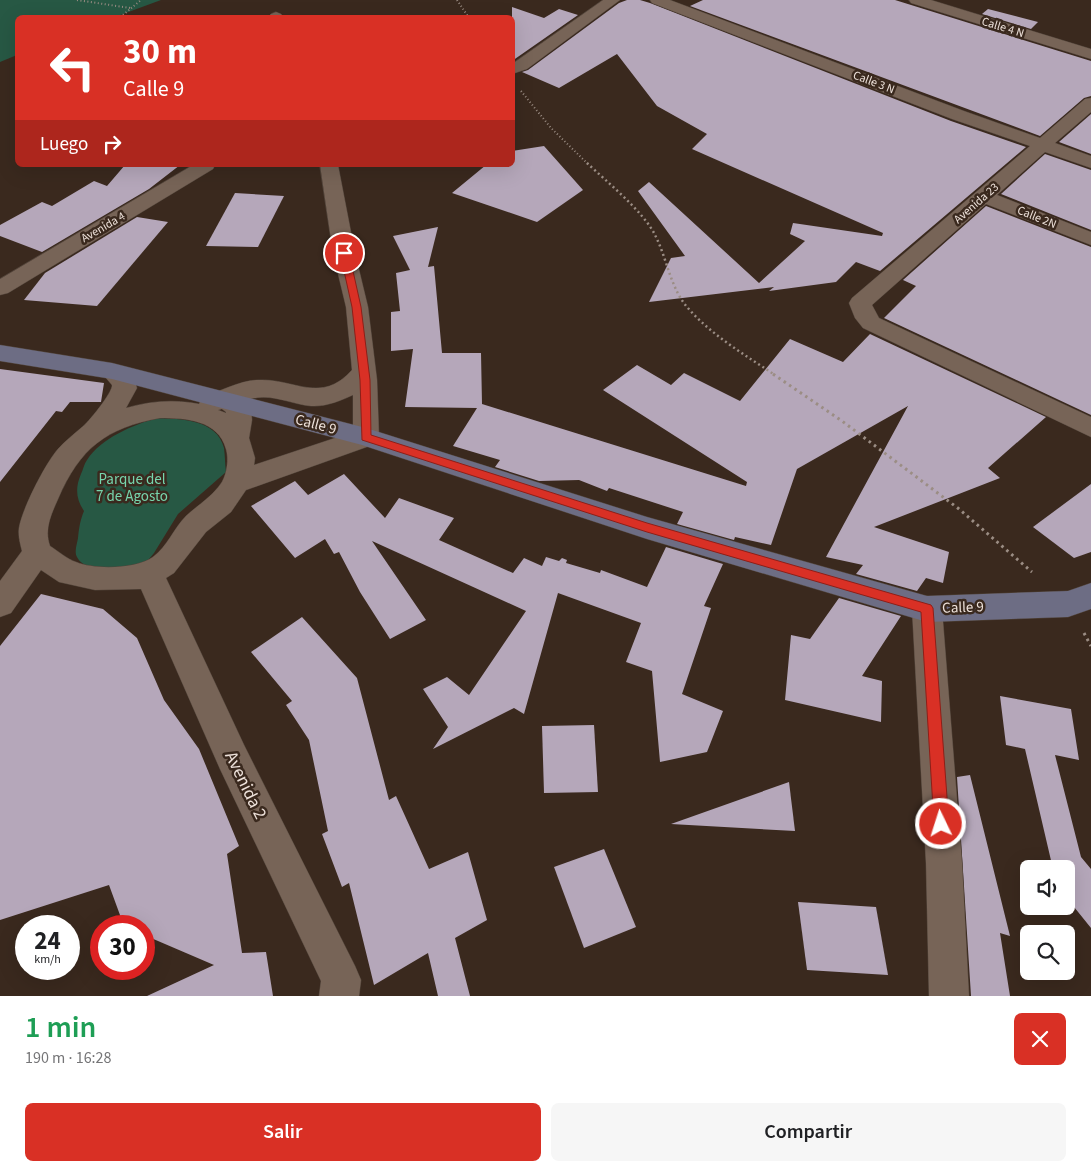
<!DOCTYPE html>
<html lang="es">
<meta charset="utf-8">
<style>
:root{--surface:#fff;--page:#f6f6f6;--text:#202124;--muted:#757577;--accent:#d93025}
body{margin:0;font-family:"Source Sans 3",sans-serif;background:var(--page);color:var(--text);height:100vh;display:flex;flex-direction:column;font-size:19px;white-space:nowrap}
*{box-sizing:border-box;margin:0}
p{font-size:16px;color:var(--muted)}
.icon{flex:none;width:28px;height:28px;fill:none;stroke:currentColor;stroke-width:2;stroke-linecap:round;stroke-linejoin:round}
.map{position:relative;height:996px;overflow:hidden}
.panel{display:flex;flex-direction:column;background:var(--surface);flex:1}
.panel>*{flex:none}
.guide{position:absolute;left:15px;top:15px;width:500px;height:152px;border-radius:8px;box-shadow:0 5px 20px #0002;background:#d93025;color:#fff;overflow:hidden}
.controls{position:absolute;left:1020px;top:860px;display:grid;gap:10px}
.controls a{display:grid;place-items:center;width:55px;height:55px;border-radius:8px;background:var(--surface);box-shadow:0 5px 20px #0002;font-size:25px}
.speed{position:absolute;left:15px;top:915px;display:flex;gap:10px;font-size:25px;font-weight:700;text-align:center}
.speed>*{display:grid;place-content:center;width:65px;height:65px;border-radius:50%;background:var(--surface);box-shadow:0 5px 20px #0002;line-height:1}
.speed small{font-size:12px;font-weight:400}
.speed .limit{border:8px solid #d22;background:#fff;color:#111}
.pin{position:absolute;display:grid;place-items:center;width:42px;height:42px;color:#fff;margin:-21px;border:2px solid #fff;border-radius:50%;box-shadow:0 1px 5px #0007}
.me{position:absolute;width:55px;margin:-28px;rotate:356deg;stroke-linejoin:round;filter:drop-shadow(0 0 4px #0008)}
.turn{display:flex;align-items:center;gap:18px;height:105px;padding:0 25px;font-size:22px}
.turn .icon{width:65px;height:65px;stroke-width:2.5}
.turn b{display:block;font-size:35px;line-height:42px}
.then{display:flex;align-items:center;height:48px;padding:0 25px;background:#0003;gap:10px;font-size:19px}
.round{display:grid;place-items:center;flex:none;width:52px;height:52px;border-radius:8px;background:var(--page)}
.overview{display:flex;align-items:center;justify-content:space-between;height:85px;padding:0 25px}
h1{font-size:30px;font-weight:600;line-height:38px;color:#1e9e55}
.primary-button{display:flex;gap:10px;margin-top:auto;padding:10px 25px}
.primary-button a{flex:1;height:58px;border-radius:8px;background:var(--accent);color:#fff;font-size:20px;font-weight:600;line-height:58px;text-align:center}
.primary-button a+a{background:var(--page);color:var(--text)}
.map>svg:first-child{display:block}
.green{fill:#275844}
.building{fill:#b5a7ba}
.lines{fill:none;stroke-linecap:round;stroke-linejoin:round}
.street-casing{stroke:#51443a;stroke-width:1}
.secondary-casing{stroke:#51443a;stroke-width:1}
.path-far2{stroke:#9b8d84;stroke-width:2;stroke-dasharray:1 2.5;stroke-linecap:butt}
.path-far1{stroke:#9b8d84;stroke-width:2.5;stroke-dasharray:2 3;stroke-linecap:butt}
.path{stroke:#9b8d84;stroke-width:3;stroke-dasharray:2.5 4;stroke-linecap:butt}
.street{fill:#776457;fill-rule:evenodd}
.secondary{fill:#6d6d84;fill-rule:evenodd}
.route{fill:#d93025;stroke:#8d1f18}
.labels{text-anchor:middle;stroke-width:5;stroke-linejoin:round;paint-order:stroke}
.far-street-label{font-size:12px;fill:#ede1da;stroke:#3a291e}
.street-label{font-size:15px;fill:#ede1da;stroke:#3a291e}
.park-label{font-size:15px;fill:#77d5ad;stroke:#3a291e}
.near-street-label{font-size:18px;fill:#ede1da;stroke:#3a291e}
</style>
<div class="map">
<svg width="1091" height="996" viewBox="0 0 1091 996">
<rect width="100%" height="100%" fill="#3a291e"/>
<g class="green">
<path d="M0,0H161L115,17L18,18L17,55L0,62Z"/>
<path d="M157,418C180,419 217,419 224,448C225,456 225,464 226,472L178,514L154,553L140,570C125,570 85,574 77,557C74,552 77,544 78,538C79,528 80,521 84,511C76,499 75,488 81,474C83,470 84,464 87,460C101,438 133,425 157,418Z"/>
</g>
<g class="building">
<path d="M627,0H640L650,3L951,121L1026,147L880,271L856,262L836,282L769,291L774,287L649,302L671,258L685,256L638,191L649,182L759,283L805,241L790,234L793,223L882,236L883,233L692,149L707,134L657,106L617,54L559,88L522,72L528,70L619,3Z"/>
<path d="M703,0H895L1091,61V96L1084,98L1040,136L690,6Z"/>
<path d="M512,7L544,18L559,9L578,15L512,61Z"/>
<path d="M988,9L1038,22L1031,29L982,14Z"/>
<path d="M1091,114V154L1059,142Z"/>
<path d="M544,146L583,190L537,222L452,193L486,165H512V151Z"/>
<path d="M1045,154L1091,170V230L1001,194Z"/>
<path d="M125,165H180L149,189L42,252L0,236V225L42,202L52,206L94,181L107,186Z"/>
<path d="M235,193L284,196L258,247L206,246Z"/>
<path d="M986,206L1091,247V415L884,318L916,286L903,280Z"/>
<path d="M137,217L168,222L97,306L24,300L45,273Z"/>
<path d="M438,227L428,267L434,266L442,353H481L482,404L746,486L747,482L603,390L637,365L671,385L684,373L740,401L790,339L843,362L870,334L1046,417L988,468L1000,478L874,527L949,552L943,583L926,578L917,591L856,574L863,565L826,557L908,406L797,469L771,545L735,537L734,540L677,524L683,512L609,488L607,491L579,480L539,481L495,467L500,460L453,446L477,408L405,407L413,349L391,351V312L400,311L396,273L410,270L393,236Z"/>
<path d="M0,369L104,383L101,402H70L62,412L56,411L0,482Z"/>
<path d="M344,474L385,518L399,498L454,518L439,540L513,573L524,558L542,566L546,557L559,561L562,558L567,560L566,563L600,573L601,570L647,587L666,547L723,564L704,606L711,608L682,694L723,711L707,752L660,762L652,671L626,662L641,623L558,593L524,714L514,708L433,749L448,727L423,689L447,677L469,695L526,611L372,541L426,620L390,639L360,592L339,552L334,554L325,539L295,558L251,506L295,481L308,495Z"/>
<path d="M1091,484V552L1074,558L1033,527Z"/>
<path d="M41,594L103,609L137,638L164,700L199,749L239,846L227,854L242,953L266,952L273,996H147L214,965L144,935V926H124L109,885L0,920V646Z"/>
<path d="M839,598L901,616L862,676L882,681L881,722L785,700L791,635L810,639Z"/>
<path d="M302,617L357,678L389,800L396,796L429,869L468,852L487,920L455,938L470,996H438L428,953L374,985L349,883L342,887L322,834L328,831L309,740L286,705L292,701L251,652Z"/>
<path d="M1000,696L1071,709L1079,760L1055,755L1081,857L1091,869V928L1066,897V869H1053L1025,749L1006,745Z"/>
<path d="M594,725L598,792L544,793L542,726Z"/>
<path d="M970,775L1010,936L1000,933L1010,996H971L957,777Z"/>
<path d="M789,782L795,831L671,824Z"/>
<path d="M604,849L636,927L584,948L554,867Z"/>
<path d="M798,902L876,907L888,975L807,970Z"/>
</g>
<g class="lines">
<g class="street-casing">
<g id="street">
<path d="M603,0H620L527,69L512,74V64Z"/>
<path d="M650,0H670L964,111L1040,138L1085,99L1091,98V112L1055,143L1091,156V168L1045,152L997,195L1091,232V245L986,204L872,305L879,318L1091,417V437L863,328L855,318L849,303L852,298L1030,146L952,119L652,3Z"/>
<path d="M909,0H931L1091,49V59L911,3Z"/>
<path d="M276,12L281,14L284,18L268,17L271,14Z"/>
<path d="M193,165H215L213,169L8,293L0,295V279Z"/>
<path d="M320,165H338L355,253L368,307L377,380L379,437L375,444L246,490L231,512L206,532L174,573L166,578L244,745L355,966L361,980L359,996H319L321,981L220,769L141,589L95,590L59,582L41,570L11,613L0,617V581L22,551C20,543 18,536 19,528C22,509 45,464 58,449C65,441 73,435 81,428C88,423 113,392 112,385L100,371L103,365C120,361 132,372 137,388L126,408C150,401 174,399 199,404L202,397C219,392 241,380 258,380C294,378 321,405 352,370L346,307L333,253ZM353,395V432L254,465L255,458L249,438L252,420L251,408L245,401C268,391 289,404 311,406C325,407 340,401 353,395ZM222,409L226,412V413L218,410ZM160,418C186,418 218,420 226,449C229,459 227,473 222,482C212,497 199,504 186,516C174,528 167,547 153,557C136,569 95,570 76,562C67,559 58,551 50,546C44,529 51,515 58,499C80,448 106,428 160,418Z"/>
<path d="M927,596L938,600L942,609L962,863L969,996H929L926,863L912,609L916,600Z"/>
</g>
</g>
<g class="secondary-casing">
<path id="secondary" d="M0,345L112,363L366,428L647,517L927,596L1068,591L1091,583V609L1068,617L927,622L647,539L362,445L112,379L0,361Z"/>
</g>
<g class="path-far2">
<path d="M77,0L130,8"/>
<path d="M457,0L469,18"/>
<path d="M123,15L141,0"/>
<path d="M521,91L551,128L588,164"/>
</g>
<path class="path-far1" d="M587,163C607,182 643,211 655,235C667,258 670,287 687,307C711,335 745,355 775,375"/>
<g class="path">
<path d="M773,374L842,421L959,509L1032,572"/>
<path d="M1084,633L1091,646"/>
</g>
<use href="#street" class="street"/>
<use href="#secondary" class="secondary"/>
</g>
<path class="route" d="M344,250L349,253L361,307L370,380L371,435L647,523L931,605L933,608L949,824L947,829L941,831L936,829L934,824L921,612L647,532L362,440L360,380L352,307L340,253Z"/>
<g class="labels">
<g class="far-street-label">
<text transform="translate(1003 27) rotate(17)" y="4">Calle 4 N</text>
<text transform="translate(874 82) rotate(21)" y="4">Calle 3 N</text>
<text transform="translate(976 203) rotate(-41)" y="4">Avenida 23</text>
<text transform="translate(1037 217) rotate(22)" y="4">Calle 2N</text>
<text transform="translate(103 227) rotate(-30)" y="4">Avenida 4</text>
</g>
<g class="street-label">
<text transform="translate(316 424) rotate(15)" y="5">Calle 9</text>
<text transform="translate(963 607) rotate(-2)" y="5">Calle 9</text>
</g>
<g class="park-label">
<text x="132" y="484">Parque del<tspan x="132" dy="17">7 de Agosto</tspan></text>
</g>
<g class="near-street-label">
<text transform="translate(246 785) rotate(64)" y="6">Avenida 2</text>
</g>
</g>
</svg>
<div class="controls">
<a><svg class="icon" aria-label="sound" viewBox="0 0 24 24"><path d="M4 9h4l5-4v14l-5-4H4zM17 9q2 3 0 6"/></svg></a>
<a><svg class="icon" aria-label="search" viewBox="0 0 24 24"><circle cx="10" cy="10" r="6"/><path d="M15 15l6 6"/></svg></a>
</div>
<div class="speed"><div>24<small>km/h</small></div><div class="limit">30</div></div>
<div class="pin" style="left:344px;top:253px;background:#d93025"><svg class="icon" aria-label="arrive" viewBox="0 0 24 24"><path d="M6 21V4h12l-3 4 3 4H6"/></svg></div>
<svg class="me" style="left:941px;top:824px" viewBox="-20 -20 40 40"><circle r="17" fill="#d93025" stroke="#fff" stroke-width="3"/><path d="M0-11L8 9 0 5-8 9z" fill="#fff"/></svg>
<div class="guide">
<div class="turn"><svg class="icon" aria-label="left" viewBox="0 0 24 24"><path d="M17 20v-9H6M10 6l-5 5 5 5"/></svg><div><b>30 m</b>Calle 9</div></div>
<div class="then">Luego<svg class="icon" aria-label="right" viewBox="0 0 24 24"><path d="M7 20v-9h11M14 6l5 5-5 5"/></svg></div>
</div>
</div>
<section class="panel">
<div class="overview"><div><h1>1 min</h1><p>190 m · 16:28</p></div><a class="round" style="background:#d93025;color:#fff"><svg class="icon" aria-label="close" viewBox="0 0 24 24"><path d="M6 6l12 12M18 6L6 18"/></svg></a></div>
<div class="primary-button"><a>Salir</a><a>Compartir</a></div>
</section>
